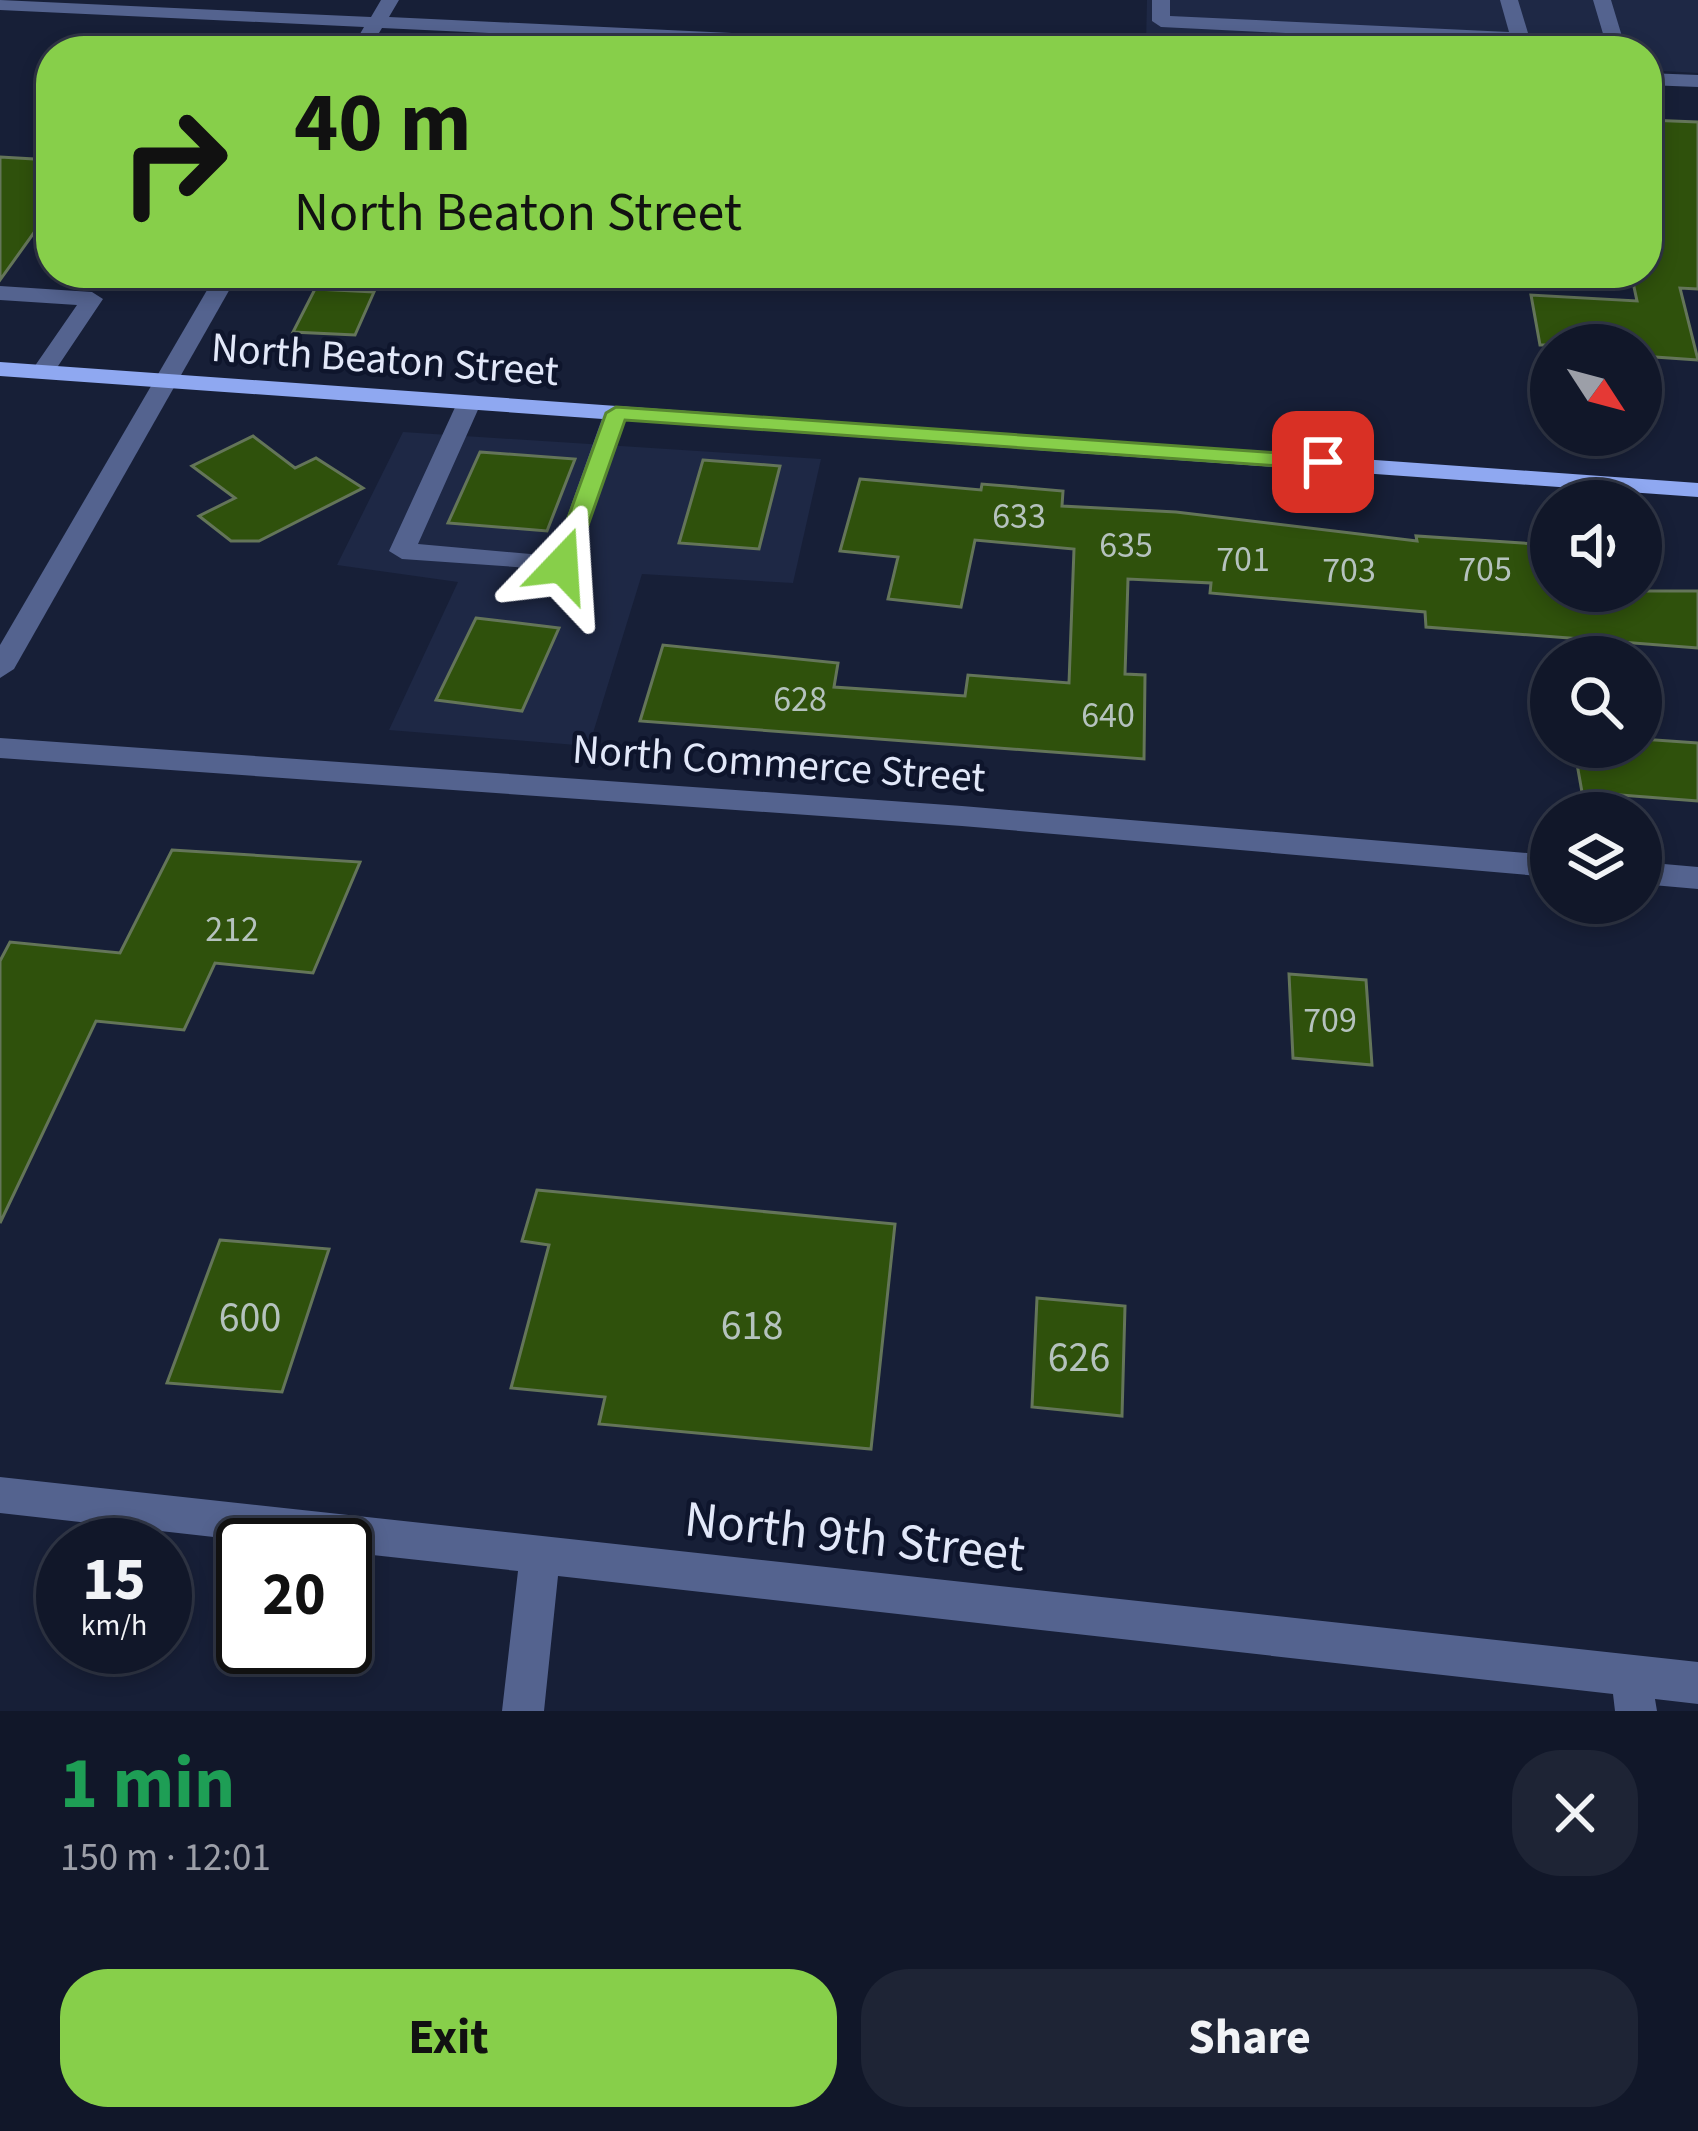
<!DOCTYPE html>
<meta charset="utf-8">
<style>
:root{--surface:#111729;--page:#1e2435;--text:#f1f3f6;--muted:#9c9fa8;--line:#303646;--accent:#87cf4a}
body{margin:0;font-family:"Source Sans 3",sans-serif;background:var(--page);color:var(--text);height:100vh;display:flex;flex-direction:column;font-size:45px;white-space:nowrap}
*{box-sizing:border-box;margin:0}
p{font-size:39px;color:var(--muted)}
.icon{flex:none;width:66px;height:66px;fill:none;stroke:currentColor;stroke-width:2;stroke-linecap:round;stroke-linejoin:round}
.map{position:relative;height:1711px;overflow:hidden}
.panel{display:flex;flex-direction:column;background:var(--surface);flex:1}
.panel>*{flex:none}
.guide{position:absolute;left:36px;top:36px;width:1626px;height:252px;border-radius:48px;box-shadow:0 6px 18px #0003,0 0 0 3px var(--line);background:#87cf4a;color:#111;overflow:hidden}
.needle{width:78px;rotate:126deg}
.fabs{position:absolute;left:1530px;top:324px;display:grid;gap:24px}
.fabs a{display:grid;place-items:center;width:132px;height:132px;border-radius:50%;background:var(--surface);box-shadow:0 6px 18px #0003,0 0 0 3px var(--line);font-size:60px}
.speed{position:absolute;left:36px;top:1518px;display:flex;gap:24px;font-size:60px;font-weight:700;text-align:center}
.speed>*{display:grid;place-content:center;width:156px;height:156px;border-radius:50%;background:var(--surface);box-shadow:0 6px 18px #0003,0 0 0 3px var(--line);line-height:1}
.speed small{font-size:30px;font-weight:400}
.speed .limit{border:6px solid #111;border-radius:18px;background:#fff;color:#111}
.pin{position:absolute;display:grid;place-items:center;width:102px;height:102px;color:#fff;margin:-51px;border-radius:24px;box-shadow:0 6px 18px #0006}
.me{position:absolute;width:132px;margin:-66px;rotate:20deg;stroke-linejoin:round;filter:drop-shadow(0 0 9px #0008)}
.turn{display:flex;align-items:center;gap:42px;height:252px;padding:0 60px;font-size:54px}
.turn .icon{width:156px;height:156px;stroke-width:2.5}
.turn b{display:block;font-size:84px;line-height:102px}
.round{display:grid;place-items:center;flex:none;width:126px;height:126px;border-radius:48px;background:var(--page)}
.headline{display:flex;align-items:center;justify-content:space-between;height:204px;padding:0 60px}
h1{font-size:72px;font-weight:700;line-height:90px;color:#1e9e55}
.cta{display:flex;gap:24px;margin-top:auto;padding:24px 60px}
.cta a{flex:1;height:138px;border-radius:48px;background:var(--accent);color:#111;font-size:48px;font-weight:700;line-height:138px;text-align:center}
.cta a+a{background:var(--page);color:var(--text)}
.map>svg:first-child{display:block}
.built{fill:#1e2845}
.building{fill:#2f510c;stroke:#647559;stroke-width:3}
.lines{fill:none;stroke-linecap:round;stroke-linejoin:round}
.minor{fill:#54638f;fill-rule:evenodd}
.major{fill:#8fa8f1;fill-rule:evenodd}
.route{fill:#87cf4a;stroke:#588730;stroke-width:3}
.labels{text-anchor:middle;stroke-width:9;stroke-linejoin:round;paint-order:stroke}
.number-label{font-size:36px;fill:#b5c2be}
.street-label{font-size:42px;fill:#e2e8f9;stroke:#0e152c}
.near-number-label{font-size:42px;fill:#b5c2be}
.near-street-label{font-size:51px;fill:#e2e8f9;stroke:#0e152c}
</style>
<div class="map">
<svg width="1698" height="1711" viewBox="0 0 1698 1711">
<rect width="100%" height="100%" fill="#171f37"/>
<g class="built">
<path d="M1147,0H1698V73L1647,70V51H1286L1146,44Z"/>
<path d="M403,432L821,459L793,583L642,574L589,746L389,730L458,582L337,565Z"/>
</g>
<g class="building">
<path d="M1647,120L1698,122V289L1680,288L1698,360L1641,356V345H1540L1531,295L1637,301L1631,273H1647Z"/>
<path d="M0,157L51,160V209L0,280Z"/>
<path d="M315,289L374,292L355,335L293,332Z"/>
<path d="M253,436L295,468L316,458L363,488L259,541H231L199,516L235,498L192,466Z"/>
<path d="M480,452L575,459L547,531L448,523Z"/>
<path d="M703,460L780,466L759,549L679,543Z"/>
<path d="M860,479L981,490L982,484L1063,491L1062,506L1176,512L1417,541L1416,536L1551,545V591H1698V648L1426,627L1425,612L1210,593L1211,583L1128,579L1125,674L1145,675L1144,759L640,721L663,645L838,663L834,687L965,696L968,675L1069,683L1074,549L975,540L961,607L888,599L898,557L840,551Z"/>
<path d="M476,618L559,628L522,711L436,700Z"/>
<path d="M1641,739L1698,743V801L1582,792L1574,747H1641Z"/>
<path d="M172,850L360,862L313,973L215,963L184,1030L96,1021L0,1223V961L10,942L120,953Z"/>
<path d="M1289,974L1366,980L1372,1065L1293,1058Z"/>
<path d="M537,1190L895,1224L871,1449L599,1424L605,1397L511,1388L549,1245L522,1241Z"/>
<path d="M220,1240L329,1249L282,1392L167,1383Z"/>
<path d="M1037,1298L1125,1306L1122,1416L1032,1407Z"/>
</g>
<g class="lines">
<g class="minor">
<path d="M0,0L371,17L381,0H399L389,17L991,45L1000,51H869L382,28L368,51H350L364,27L0,10Z"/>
<path d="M1152,0H1170V16L1509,32L1500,0H1518L1528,33L1604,37L1593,0H1611L1624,43L1615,49L1532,45L1533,51H1515L1512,44L1161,27L1152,21Z"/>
<path d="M1647,73L1698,75V87L1647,85Z"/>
<path d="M217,273H239L14,669L0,678V645Z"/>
<path d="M0,286L92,292L103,299L50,378H34L30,373L77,305L0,300Z"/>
<path d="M469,396L481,403L418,544L553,556L604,413L616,406L628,413L572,571L402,559L389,551L457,403Z"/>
<path d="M0,738L962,806L1551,855V877L962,826L0,758Z"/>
<path d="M1641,862L1698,867V889L1641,884Z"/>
<path d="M0,1477L1698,1662V1704L1655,1699L1657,1711H1615L1613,1694L558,1576L544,1711H502L518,1571L345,1552V1545H285L0,1513Z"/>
</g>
<path class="major" d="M0,362L1698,483V497L0,376Z"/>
</g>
<path class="route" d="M616,407L1323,456L1334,462L1323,469L625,420L574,565L554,570L551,565L606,413Z"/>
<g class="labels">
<g class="number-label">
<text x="1019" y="528">633</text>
<text x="1126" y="557">635</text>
<text x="1243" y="571">701</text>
<text x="1485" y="581">705</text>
<text x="1349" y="582">703</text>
<text x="800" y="711">628</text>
<text x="1108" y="727">640</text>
<text x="232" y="941">212</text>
<text x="1330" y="1032">709</text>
</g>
<g class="street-label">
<text transform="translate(385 358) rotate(4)" y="15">North Beaton Street</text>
<text transform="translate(779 762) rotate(4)" y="15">North Commerce Street</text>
</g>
<g class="near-number-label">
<text x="250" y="1331">600</text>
<text x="752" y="1339">618</text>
<text x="1079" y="1371">626</text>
</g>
<g class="near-street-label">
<text transform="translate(855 1535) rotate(6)" y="18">North 9th Street</text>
</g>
</g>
</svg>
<div class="fabs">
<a><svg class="needle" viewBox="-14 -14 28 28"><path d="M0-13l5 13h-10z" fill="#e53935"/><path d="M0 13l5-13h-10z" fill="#9c9fa8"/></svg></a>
<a><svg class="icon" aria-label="sound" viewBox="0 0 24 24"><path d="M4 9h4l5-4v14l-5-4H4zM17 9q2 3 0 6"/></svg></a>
<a><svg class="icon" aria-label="search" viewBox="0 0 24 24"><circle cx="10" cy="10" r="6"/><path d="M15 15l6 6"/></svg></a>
<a><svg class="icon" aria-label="layers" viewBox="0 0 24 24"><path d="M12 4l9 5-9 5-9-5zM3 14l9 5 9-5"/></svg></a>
</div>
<div class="speed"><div>15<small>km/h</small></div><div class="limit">20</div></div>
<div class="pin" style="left:1323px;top:462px;background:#d93025"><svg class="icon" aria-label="arrive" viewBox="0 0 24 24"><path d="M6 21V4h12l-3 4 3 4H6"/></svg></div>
<svg class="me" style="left:562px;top:565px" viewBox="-20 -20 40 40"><path d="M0-17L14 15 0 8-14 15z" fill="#87cf4a" stroke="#fff" stroke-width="4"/></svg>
<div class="guide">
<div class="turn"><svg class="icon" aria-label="right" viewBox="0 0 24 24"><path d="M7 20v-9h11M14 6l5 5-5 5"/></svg><div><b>40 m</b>North Beaton Street</div></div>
</div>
</div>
<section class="panel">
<div class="headline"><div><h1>1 min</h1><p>150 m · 12:01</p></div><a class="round"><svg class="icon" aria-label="close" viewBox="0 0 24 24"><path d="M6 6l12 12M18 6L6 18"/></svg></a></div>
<div class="cta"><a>Exit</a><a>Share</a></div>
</section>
